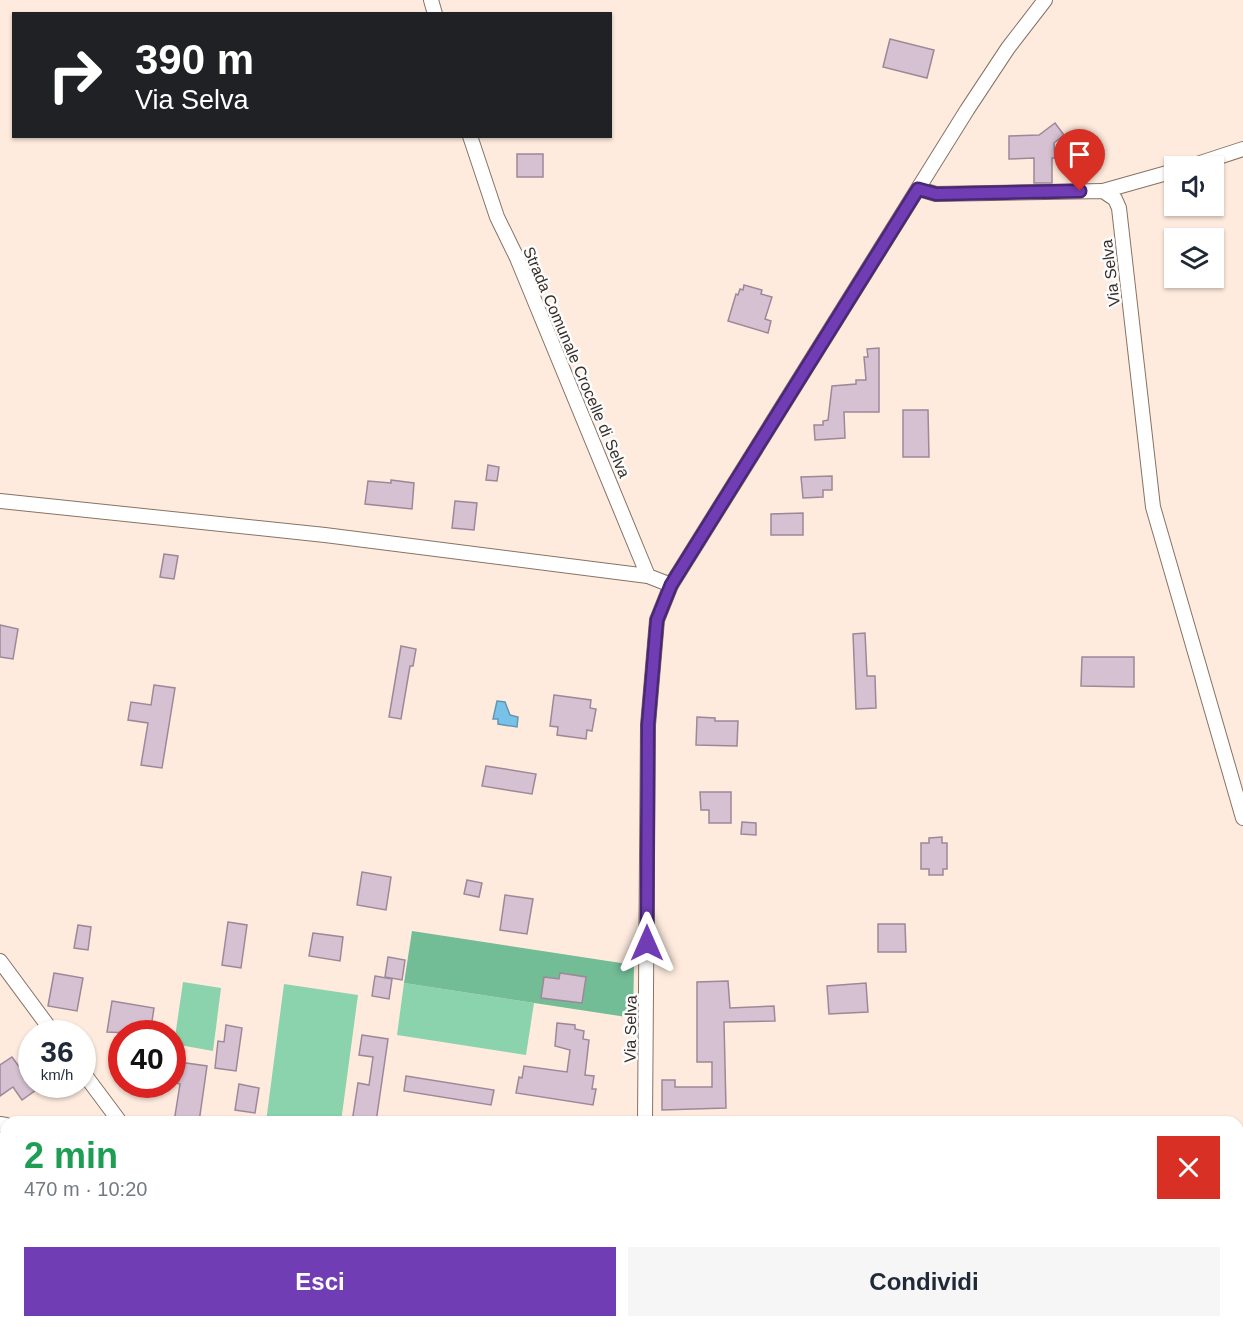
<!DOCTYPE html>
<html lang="it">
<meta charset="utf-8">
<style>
:root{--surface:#fff;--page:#f6f6f7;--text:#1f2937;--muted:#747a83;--accent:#713db5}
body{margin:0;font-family:Arial,sans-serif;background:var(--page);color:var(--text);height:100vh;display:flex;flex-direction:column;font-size:22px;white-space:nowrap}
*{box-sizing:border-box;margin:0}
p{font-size:20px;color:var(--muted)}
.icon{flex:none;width:33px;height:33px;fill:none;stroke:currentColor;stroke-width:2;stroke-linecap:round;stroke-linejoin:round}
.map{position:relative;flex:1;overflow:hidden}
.drawer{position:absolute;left:0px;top:1116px;width:1244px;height:212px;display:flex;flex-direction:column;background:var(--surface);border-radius:18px 18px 0 0;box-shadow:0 2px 4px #0004}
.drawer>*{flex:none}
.banner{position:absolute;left:12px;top:12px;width:600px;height:126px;border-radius:0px;box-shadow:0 2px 4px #0004;background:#202124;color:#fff;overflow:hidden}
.controls{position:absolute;left:1164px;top:156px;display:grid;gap:12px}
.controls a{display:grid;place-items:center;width:60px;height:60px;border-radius:0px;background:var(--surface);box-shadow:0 2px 4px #0004;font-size:30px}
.speed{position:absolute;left:18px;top:1020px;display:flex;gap:12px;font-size:30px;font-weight:700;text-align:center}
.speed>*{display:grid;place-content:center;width:78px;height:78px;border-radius:50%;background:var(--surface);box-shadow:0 2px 4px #0004;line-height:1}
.speed small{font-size:15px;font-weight:400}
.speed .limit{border:9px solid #d22;background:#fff;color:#111}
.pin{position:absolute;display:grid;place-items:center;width:51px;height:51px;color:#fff;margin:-62px -26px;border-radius:50% 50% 50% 0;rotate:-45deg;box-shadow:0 0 6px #0007}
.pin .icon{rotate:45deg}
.me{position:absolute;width:66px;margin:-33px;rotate:0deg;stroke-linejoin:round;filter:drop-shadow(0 0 4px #0008)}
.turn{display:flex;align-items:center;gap:21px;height:126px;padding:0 24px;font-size:27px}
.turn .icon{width:78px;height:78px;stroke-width:2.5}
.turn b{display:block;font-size:42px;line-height:51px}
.round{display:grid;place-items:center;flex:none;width:63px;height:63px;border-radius:0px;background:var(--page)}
.summary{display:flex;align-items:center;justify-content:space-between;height:102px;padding:0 24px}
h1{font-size:36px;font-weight:700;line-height:45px;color:#1e9e55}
.button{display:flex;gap:12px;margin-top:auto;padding:12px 24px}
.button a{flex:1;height:69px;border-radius:0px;background:var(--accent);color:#fff;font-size:24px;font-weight:700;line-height:69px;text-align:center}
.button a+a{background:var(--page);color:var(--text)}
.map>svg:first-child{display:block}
.green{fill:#8ad3ad}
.forest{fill:#72bc96}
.water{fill:#78c2ea;stroke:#6496b0;stroke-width:1.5}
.building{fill:#d6c1d2;stroke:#9c8898;stroke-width:1.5}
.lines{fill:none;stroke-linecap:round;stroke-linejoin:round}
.minor-casing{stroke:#877365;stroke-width:16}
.minor{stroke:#fff;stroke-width:14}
.rail{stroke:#94877d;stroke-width:4.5;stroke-dasharray:12 6;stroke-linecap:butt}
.route-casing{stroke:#492876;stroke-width:15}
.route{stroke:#713db5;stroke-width:10}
.labels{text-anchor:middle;stroke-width:5;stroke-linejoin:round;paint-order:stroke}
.street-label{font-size:16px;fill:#372e28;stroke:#fcfcfc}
</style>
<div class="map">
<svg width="1243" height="1327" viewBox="0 0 1243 1327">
<rect width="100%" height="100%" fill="#feebde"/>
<g class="green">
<path d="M183,982L221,988L213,1051L174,1044Z"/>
<path d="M404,983L534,1003L526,1055L397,1035Z"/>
<path d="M284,984L358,995L341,1122H266Z"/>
<path d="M0,1219L6,1220L5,1259H0Z"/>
</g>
<g class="forest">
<path d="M412,931L634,965L633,1018L404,983Z"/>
<path d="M475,1322H533L532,1327H475Z"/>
</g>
<path class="water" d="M497,701L505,702L510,715L518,717L517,727L498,724V719H493Z"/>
<g class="building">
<path d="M890,39L934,50L927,78L883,67Z"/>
<path d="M1055,123L1064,135L1054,143L1055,158H1052V183H1034V158L1009,159V136L1039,135Z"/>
<rect x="517" y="154" width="26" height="23"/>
<path d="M744,285L762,290L761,294L772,297L765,319L771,321L768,333L728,321L736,294L738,295L740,289L743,290Z"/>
<path d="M879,348V412H844L845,438L815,440L814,425H823V421L828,420L832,386L856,384V380H866L864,357H868L867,349Z"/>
<path d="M903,410H928L929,457H903Z"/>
<path d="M488,465L499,467L497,481L486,480Z"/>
<path d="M832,476V490H823V497L803,498L801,477Z"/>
<path d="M391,480L414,483L412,509L365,504L368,481L391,483Z"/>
<path d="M455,501L477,503L474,530L452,528Z"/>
<path d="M803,513V535H771V514Z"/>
<path d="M164,554L178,556L174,579L160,577Z"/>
<path d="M0,625L18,629L13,659L0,657Z"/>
<path d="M865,633L867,676H875L876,708L856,709L853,634Z"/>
<path d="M401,646L416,649L413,666H410L401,719L389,717Z"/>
<path d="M1082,657H1134V687L1081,686Z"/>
<path d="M154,685L175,688L162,768L141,765L148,723L128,720L131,702L151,705Z"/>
<path d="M554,695L591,700L590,708L596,709L592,731L587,730L586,739L557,735L558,727L550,726Z"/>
<path d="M697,717L715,718V721H738L737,746L696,745Z"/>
<path d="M486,766L536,774L532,794L482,786Z"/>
<path d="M700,792H731V823H709V810H701Z"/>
<path d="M742,822L756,823V835L741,834Z"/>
<path d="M942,837V843H947V869H943V875H929V869H921V843H929V838Z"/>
<path d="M362,872L391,877L386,910L357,905Z"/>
<path d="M467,880L482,883L479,897L464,894Z"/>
<path d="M505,895L533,899L527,934L500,930Z"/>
<path d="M228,922L247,925L241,968L222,965Z"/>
<path d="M878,924H905L906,952H878Z"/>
<path d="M78,925L91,927L88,950L74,948Z"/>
<path d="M313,933L343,937L340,961L309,956Z"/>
<path d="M388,957L405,960L402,980L385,977Z"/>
<path d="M54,973L83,978L77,1011L48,1006Z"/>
<path d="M560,973L586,977L582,1003L541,998L544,977L559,979Z"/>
<path d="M375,976L392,979L389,999L372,996Z"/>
<path d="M728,981L730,1008L774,1006L775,1021L724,1022L726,1108L662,1110V1080H675V1087H712V1062H697V982Z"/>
<path d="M866,983L868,1012L829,1014L827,986Z"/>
<path d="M112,1001L154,1008L150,1034L107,1032Z"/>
<path d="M557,1023L575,1025V1029L584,1031L583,1039L589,1040L585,1075L594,1076L592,1089H596L593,1105L516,1093L519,1077L522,1078L524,1066L567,1072L570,1050L555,1046Z"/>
<path d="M226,1025L242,1028L236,1071L215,1068L218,1041L224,1042Z"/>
<path d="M362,1035L388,1039L376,1122H352L358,1083L369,1085L373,1057L359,1055Z"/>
<path d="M12,1057L36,1090L22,1100L13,1087L0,1096V1065Z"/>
<path d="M172,1061L207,1066L199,1122H174L180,1084L172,1082Z"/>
<path d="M406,1076L494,1090L491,1105L404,1091Z"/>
<path d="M239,1084L259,1088L255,1113L235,1110Z"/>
</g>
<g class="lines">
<g class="minor-casing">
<g id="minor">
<path d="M431,0L435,14"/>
<path d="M470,136L497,217L517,258L648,576L671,585"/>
<path d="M1191,166L1243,149"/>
<path d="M919,189L936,194L1103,191L1115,199L1119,208L1153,507L1243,818"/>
<path d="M1103,191L1174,171"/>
<path d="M0,501L325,535L648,576"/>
<path d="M0,961L54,1034"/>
<path d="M82,1071L120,1122"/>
<path d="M645,1122L648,725L657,620L671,585L967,110L1008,48L1045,0"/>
<path d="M0,1124L6,1125"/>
<path d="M320,1322L326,1327"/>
<path d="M644,1327V1322"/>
</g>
</g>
<use href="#minor" class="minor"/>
<g class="rail">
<path d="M1238,1177L1243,1175"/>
<path d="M309,1327L356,1322"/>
<path d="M364,1327L395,1322"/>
</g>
</g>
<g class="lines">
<g class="route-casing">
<path id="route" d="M647,943L648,725L657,620L671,585L918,189L936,194L1080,191"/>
</g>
<use href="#route" class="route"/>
</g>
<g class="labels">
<g class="street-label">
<text transform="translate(1110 273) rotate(-97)" y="6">Via Selva</text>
<text transform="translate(577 362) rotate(67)" y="6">Strada Comunale Crocelle di Selva</text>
<text transform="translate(630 1029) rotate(-89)" y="6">Via Selva</text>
</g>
</g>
</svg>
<div class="controls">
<a><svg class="icon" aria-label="sound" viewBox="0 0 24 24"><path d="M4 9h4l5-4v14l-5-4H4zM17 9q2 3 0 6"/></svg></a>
<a><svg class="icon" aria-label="layers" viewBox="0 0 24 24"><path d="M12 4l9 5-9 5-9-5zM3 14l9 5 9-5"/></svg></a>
</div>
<div class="speed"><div>36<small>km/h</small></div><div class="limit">40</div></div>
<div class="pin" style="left:1080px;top:191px;background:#d93025"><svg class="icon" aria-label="arrive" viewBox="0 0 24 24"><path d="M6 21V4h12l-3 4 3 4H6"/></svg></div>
<svg class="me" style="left:647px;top:943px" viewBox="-20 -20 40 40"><path d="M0-17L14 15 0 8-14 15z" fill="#713db5" stroke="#fff" stroke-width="4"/></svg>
<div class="banner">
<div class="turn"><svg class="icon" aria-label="right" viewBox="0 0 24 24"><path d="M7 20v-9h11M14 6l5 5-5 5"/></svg><div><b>390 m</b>Via Selva</div></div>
</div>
<section class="drawer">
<div class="summary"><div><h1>2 min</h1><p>470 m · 10:20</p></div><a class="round" style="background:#d93025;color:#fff"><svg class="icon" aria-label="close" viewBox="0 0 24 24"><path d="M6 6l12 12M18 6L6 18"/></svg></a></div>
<div class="button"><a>Esci</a><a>Condividi</a></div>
</section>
</div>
